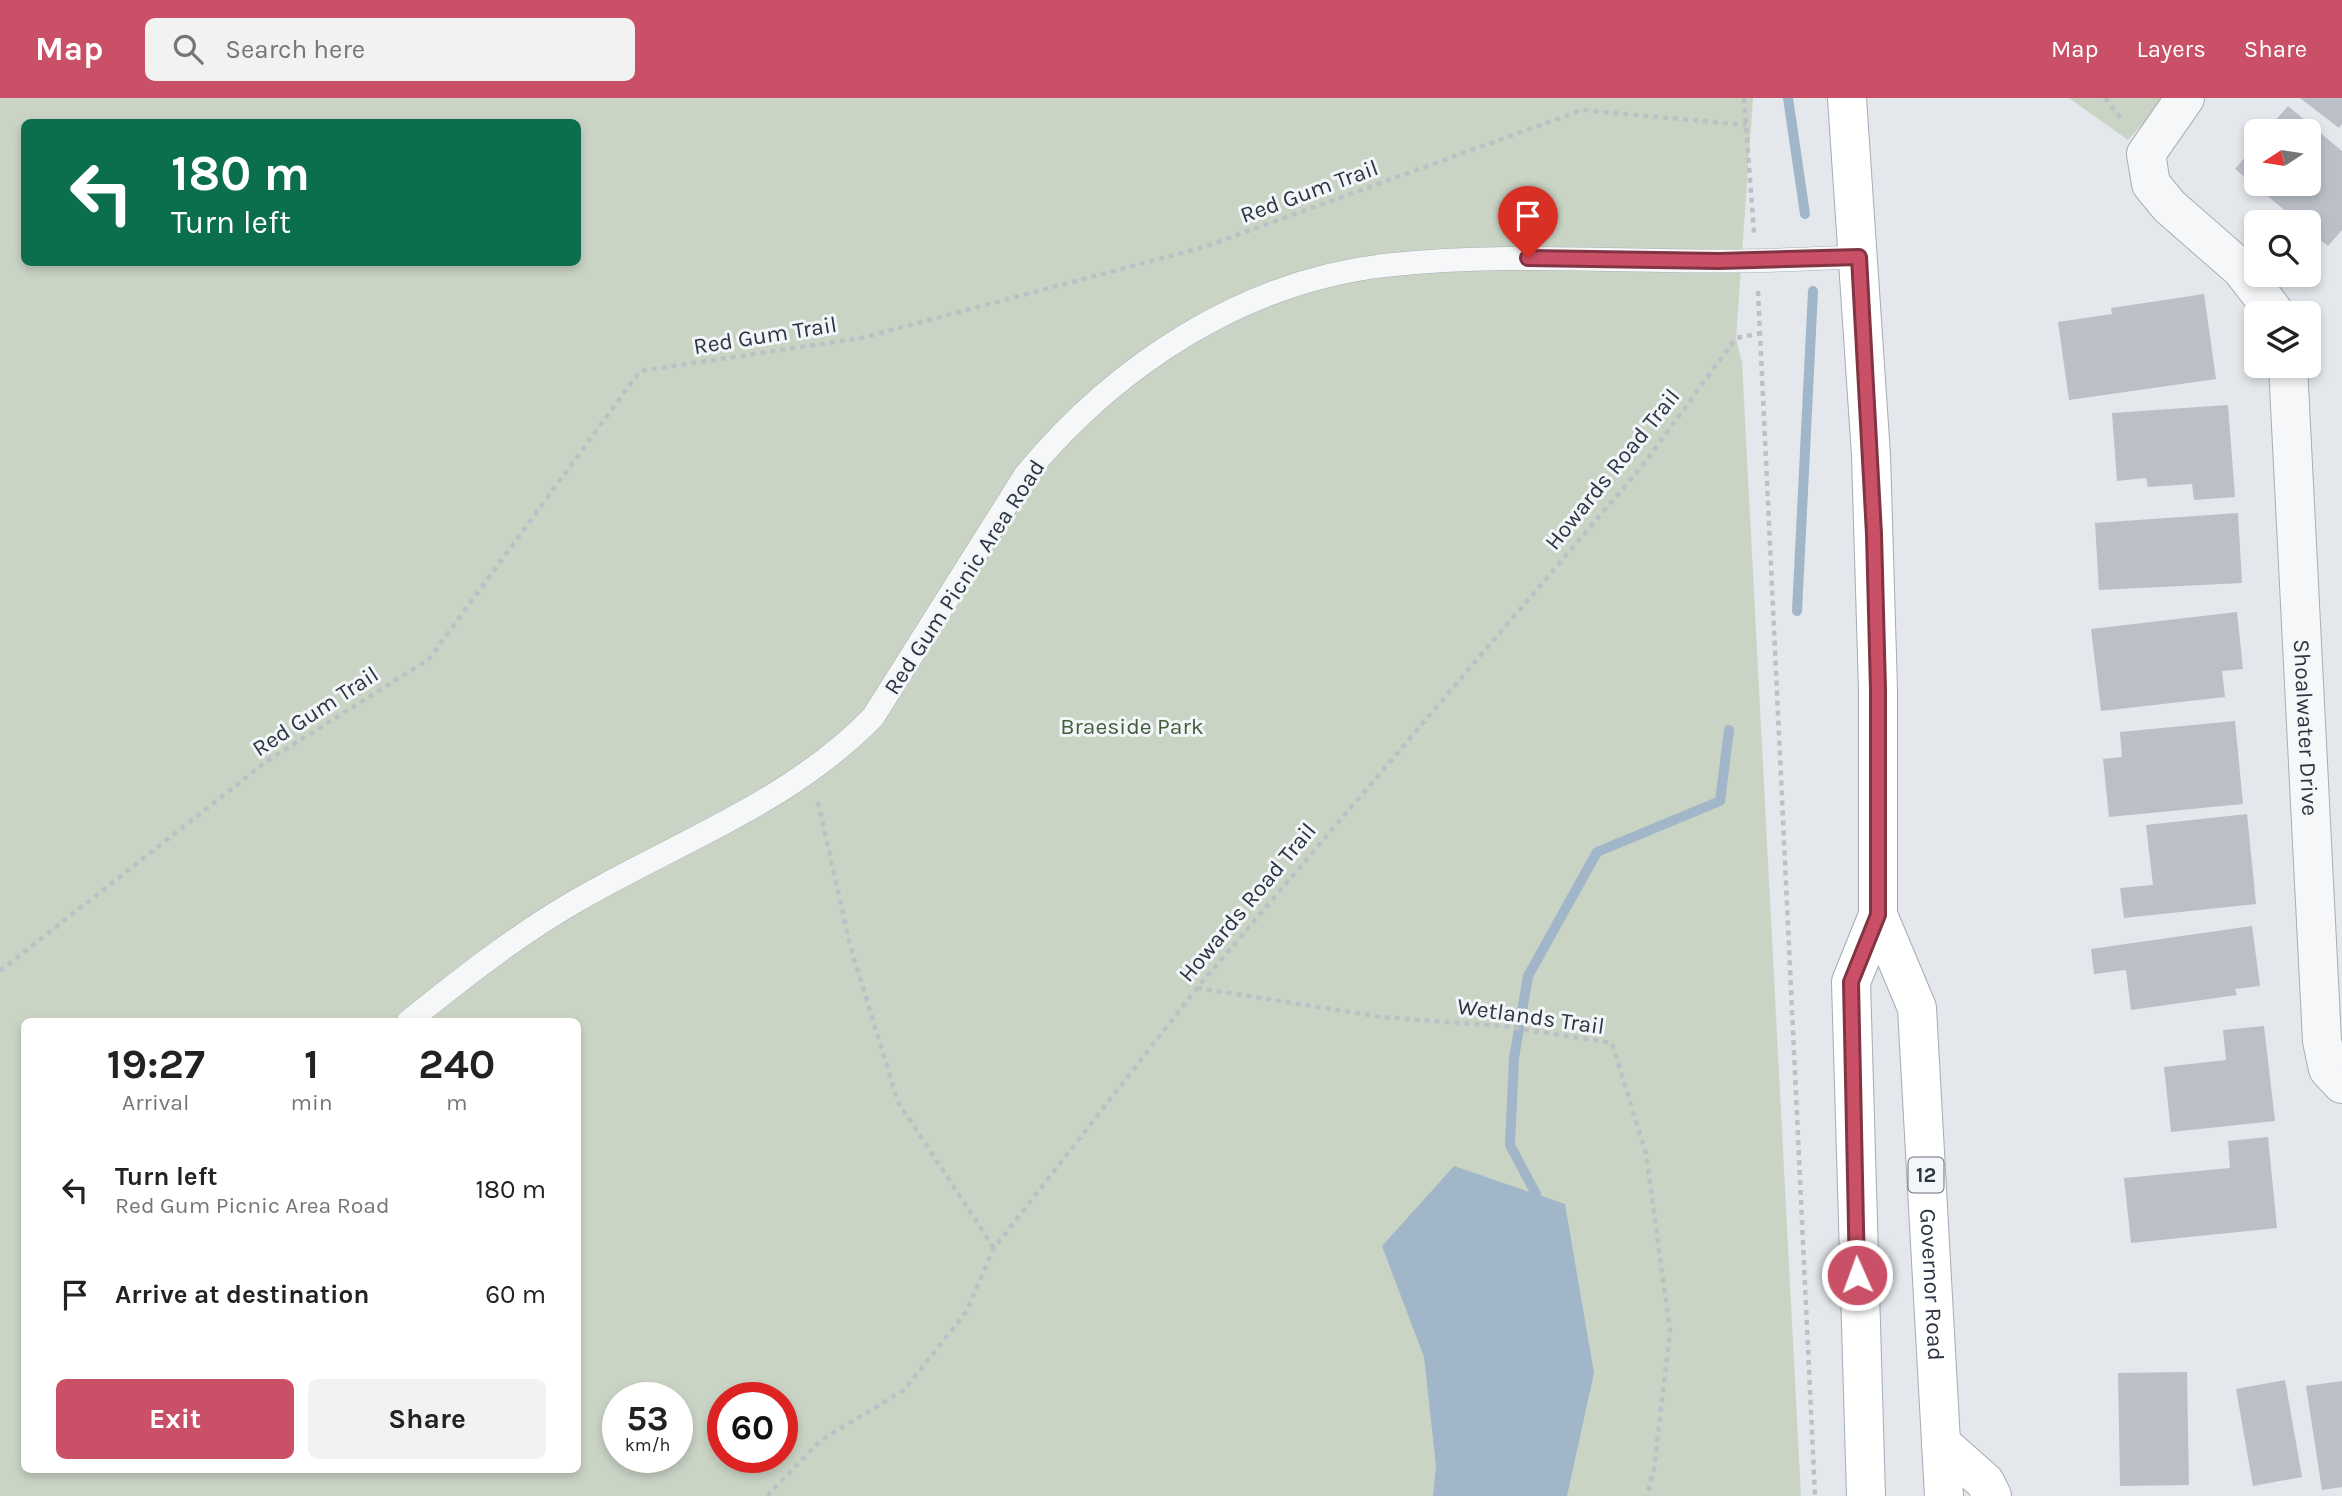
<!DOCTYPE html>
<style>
:root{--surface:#fff;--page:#f2f2f2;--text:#222;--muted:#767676;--accent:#c95066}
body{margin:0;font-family:Karla,sans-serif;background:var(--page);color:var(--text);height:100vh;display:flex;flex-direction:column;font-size:26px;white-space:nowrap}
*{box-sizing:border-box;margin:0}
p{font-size:23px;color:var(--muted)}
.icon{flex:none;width:38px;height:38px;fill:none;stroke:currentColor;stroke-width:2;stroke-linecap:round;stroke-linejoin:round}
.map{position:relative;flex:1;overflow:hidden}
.side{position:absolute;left:21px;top:920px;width:560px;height:455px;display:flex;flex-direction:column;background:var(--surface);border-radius:10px;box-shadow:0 4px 10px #0003}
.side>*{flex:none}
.banner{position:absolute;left:21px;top:21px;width:560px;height:147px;border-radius:10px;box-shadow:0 4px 10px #0003;background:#0b6e4f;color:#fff;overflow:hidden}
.needle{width:46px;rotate:258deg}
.buttons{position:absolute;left:2244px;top:21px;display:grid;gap:14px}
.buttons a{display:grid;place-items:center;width:77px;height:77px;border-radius:10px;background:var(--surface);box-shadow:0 4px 10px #0003;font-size:35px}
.speed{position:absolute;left:602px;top:1284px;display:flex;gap:14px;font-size:35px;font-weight:700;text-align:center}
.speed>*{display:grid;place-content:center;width:91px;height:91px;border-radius:50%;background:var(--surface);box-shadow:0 4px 10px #0003;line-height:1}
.speed small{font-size:18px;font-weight:400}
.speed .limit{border:10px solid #d22;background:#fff;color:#111}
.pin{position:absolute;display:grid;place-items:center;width:60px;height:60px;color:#fff;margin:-72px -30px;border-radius:50% 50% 50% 0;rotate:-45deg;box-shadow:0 0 7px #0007}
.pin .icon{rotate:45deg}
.me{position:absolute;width:77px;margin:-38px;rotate:358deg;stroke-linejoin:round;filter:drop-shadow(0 0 5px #0008)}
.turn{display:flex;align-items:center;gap:24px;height:147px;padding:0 35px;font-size:32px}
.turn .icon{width:91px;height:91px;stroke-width:2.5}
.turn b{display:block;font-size:49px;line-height:60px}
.eta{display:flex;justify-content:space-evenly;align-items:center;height:119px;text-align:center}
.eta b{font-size:42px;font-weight:700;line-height:49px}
.button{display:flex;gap:14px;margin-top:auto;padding:14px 35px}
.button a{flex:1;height:80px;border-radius:10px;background:var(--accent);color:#fff;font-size:28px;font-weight:700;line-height:80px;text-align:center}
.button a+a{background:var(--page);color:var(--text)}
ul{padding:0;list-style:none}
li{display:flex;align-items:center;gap:21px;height:105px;padding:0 35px}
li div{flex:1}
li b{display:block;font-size:26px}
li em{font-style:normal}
header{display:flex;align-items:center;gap:42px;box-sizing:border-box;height:98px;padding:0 35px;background:var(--accent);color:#fff}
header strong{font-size:33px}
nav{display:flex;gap:38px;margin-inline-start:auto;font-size:24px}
.search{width:490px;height:63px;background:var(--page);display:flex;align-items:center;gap:18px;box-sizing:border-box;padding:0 24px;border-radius:10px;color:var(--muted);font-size:26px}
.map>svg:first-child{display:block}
.green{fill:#cad4c5;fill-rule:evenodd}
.water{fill:#a1b6c9}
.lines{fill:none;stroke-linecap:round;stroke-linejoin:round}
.stream{stroke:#a1b6c9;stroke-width:10}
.building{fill:#bbc0c8}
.lane-casing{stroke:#a9aeb5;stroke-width:24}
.street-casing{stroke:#a9aeb5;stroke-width:40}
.primary-casing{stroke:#a3acb6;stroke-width:40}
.path{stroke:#bdc1c6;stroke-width:4.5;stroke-dasharray:5 5;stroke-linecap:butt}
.lane{stroke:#f6f7f9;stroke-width:23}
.street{stroke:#f6f7f9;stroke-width:38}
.primary{stroke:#fff;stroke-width:38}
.route-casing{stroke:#833442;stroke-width:18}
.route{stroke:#c95066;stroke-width:12}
.labels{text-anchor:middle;stroke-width:6;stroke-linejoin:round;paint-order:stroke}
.shield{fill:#f3f6f8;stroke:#686f79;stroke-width:2}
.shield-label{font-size:21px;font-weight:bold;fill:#2c3543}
.street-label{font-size:23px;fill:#2c3543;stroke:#f3f6f8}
.park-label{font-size:23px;fill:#425e3a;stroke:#f3f6f8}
</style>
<header>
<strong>Map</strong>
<div class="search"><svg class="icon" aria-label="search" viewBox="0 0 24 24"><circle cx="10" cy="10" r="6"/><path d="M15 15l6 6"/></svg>Search here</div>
<nav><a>Map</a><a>Layers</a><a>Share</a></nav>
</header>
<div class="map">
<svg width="2342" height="1398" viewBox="0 0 2342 1398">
<rect width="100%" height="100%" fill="#e4e7eb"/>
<g class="green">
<path d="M0,0H1753L1736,240L1742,264L1801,1398H0ZM24,24H578V164H24ZM24,924H578V1372H24ZM618,1300H677V1360H618ZM723,1300H782V1360H723Z"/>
<path d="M2069,0H2166L2128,42Z"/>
</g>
<path class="water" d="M1454,1068L1565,1106L1594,1275L1567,1398H1433L1436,1368L1424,1259L1382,1148Z"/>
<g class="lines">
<g class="stream">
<path d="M1788,0L1805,116"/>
<path d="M1797,513L1813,193"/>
<path d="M1536,1110V1096L1510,1047L1514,960L1528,878L1597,754L1720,703L1729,632"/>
</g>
</g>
<g class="building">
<path d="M2300,0H2342V26L2339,30Z"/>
<path d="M2288,8L2342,53V132L2328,148L2308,132V124H2299L2235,71L2256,46V86H2308V33H2266Z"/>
<path d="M2204,196L2216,281L2069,302L2058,224L2112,216L2111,210Z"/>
<path d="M2228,307L2235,399L2194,402L2192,386L2148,389L2146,380L2117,383L2112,315Z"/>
<path d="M2238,415L2242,485L2099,492L2095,425Z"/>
<path d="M2237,514L2243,571L2222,573L2225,599L2101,613L2091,531Z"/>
<path d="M2235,623L2243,706L2109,719L2103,661L2122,659L2120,634Z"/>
<path d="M2247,716L2256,806L2124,820L2120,790L2153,787L2146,727Z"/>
<path d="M2252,828L2260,888L2235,891L2237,897L2131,912L2126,872L2094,876L2091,851Z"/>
<path d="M2264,928L2275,1023L2171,1034L2164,969L2226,962L2223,932Z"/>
<path d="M2268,1039L2277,1130L2131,1145L2124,1080L2230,1070L2228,1043Z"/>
<path d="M2187,1274L2189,1387L2120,1388L2118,1275Z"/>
<path d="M2285,1282L2302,1379L2253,1388L2236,1291Z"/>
<path d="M2342,1283V1389L2322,1392L2306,1288Z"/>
</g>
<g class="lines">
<g class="lane-casing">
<path id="lane" d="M408,924C461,881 517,837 576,803C677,744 791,704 873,619L1026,376C1116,267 1245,182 1389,167C1498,155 1607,163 1716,163C1764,164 1812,160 1859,159"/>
</g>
<g class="street-casing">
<g id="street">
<path d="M2185,0L2146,56L2151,86L2169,108L2241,171L2275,215"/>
<path id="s1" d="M2288,268L2322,943L2328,971L2342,986"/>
</g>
</g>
<g class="primary-casing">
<g id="primary">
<path d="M1847,0L1871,357L1878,592V817L1851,884L1866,1398"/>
<path id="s2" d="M1878,817L1917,910L1944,1398"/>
<path d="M1941,1345L1985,1384L1992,1398"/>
</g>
</g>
<g class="path">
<path d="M1744,0L1754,135"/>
<path d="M2105,0L2123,23"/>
<path d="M1758,193L1815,1398"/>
<path d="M818,704L850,847L898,1004L994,1150"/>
<path d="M0,873L267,663L429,561L640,273L861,240L1204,149L1582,12L1746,27"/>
<path d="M1197,890L1382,919L1502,928L1612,945L1646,1056L1670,1233L1654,1371L1647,1398"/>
<path d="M767,1398L821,1342L904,1292L966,1214L994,1150L1197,890L1643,367L1736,240L1762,235"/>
</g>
<use href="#lane" class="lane"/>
<use href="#street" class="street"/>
<use href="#primary" class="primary"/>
</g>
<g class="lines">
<g class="route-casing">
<path id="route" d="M1528,160L1719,163L1859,159L1874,436L1878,592V817L1851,884L1857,1177"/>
</g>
<use href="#route" class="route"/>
</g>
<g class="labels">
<rect class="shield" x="1908.5" y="1059.5" width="35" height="35" rx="5"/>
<g class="shield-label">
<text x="1926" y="1084">12</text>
</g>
<g class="street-label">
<text transform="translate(1309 93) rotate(-20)" y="8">Red Gum Trail</text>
<text transform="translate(765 237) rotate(-9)" y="8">Red Gum Trail</text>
<text transform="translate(1612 371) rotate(-51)" y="8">Howards Road Trail</text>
<text transform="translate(964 479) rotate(-57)" y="8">Red Gum Picnic Area Road</text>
<text transform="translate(315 613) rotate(-33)" y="8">Red Gum Trail</text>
<text dy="8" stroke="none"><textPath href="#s1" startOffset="362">Shoalwater Drive</textPath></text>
<text transform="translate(1247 804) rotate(-50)" y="8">Howards Road Trail</text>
<text transform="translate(1531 918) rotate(8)" y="8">Wetlands Trail</text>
<text dy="8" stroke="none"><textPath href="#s2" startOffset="378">Governor Road</textPath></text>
</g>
<g class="park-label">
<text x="1132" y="636">Braeside Park</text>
</g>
</g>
</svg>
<div class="buttons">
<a><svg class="needle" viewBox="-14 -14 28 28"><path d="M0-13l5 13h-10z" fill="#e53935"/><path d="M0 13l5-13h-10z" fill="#767676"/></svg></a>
<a><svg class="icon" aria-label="search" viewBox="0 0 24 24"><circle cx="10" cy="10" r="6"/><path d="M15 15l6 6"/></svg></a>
<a><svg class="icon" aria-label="layers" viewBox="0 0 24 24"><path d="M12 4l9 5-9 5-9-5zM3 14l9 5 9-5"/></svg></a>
</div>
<div class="speed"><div>53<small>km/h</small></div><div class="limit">60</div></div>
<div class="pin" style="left:1528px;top:160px;background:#d93025"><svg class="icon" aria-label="arrive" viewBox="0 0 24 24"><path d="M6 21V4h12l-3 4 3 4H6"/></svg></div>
<svg class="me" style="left:1857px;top:1177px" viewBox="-20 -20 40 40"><circle r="17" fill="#c95066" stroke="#fff" stroke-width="3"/><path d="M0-11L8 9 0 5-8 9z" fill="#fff"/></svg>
<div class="banner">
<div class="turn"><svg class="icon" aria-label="left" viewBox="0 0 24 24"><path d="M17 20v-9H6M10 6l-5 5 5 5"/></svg><div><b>180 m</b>Turn left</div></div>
</div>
<section class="side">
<div class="eta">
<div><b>19:27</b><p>Arrival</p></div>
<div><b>1</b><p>min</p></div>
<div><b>240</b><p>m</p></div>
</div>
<ul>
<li><svg class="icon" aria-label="left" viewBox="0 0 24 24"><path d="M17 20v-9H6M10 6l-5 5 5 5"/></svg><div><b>Turn left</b><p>Red Gum Picnic Area Road</p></div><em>180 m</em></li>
<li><svg class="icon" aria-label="arrive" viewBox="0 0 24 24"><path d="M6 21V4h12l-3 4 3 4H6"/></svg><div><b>Arrive at destination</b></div><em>60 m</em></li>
</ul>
<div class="button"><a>Exit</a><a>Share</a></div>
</section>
</div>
